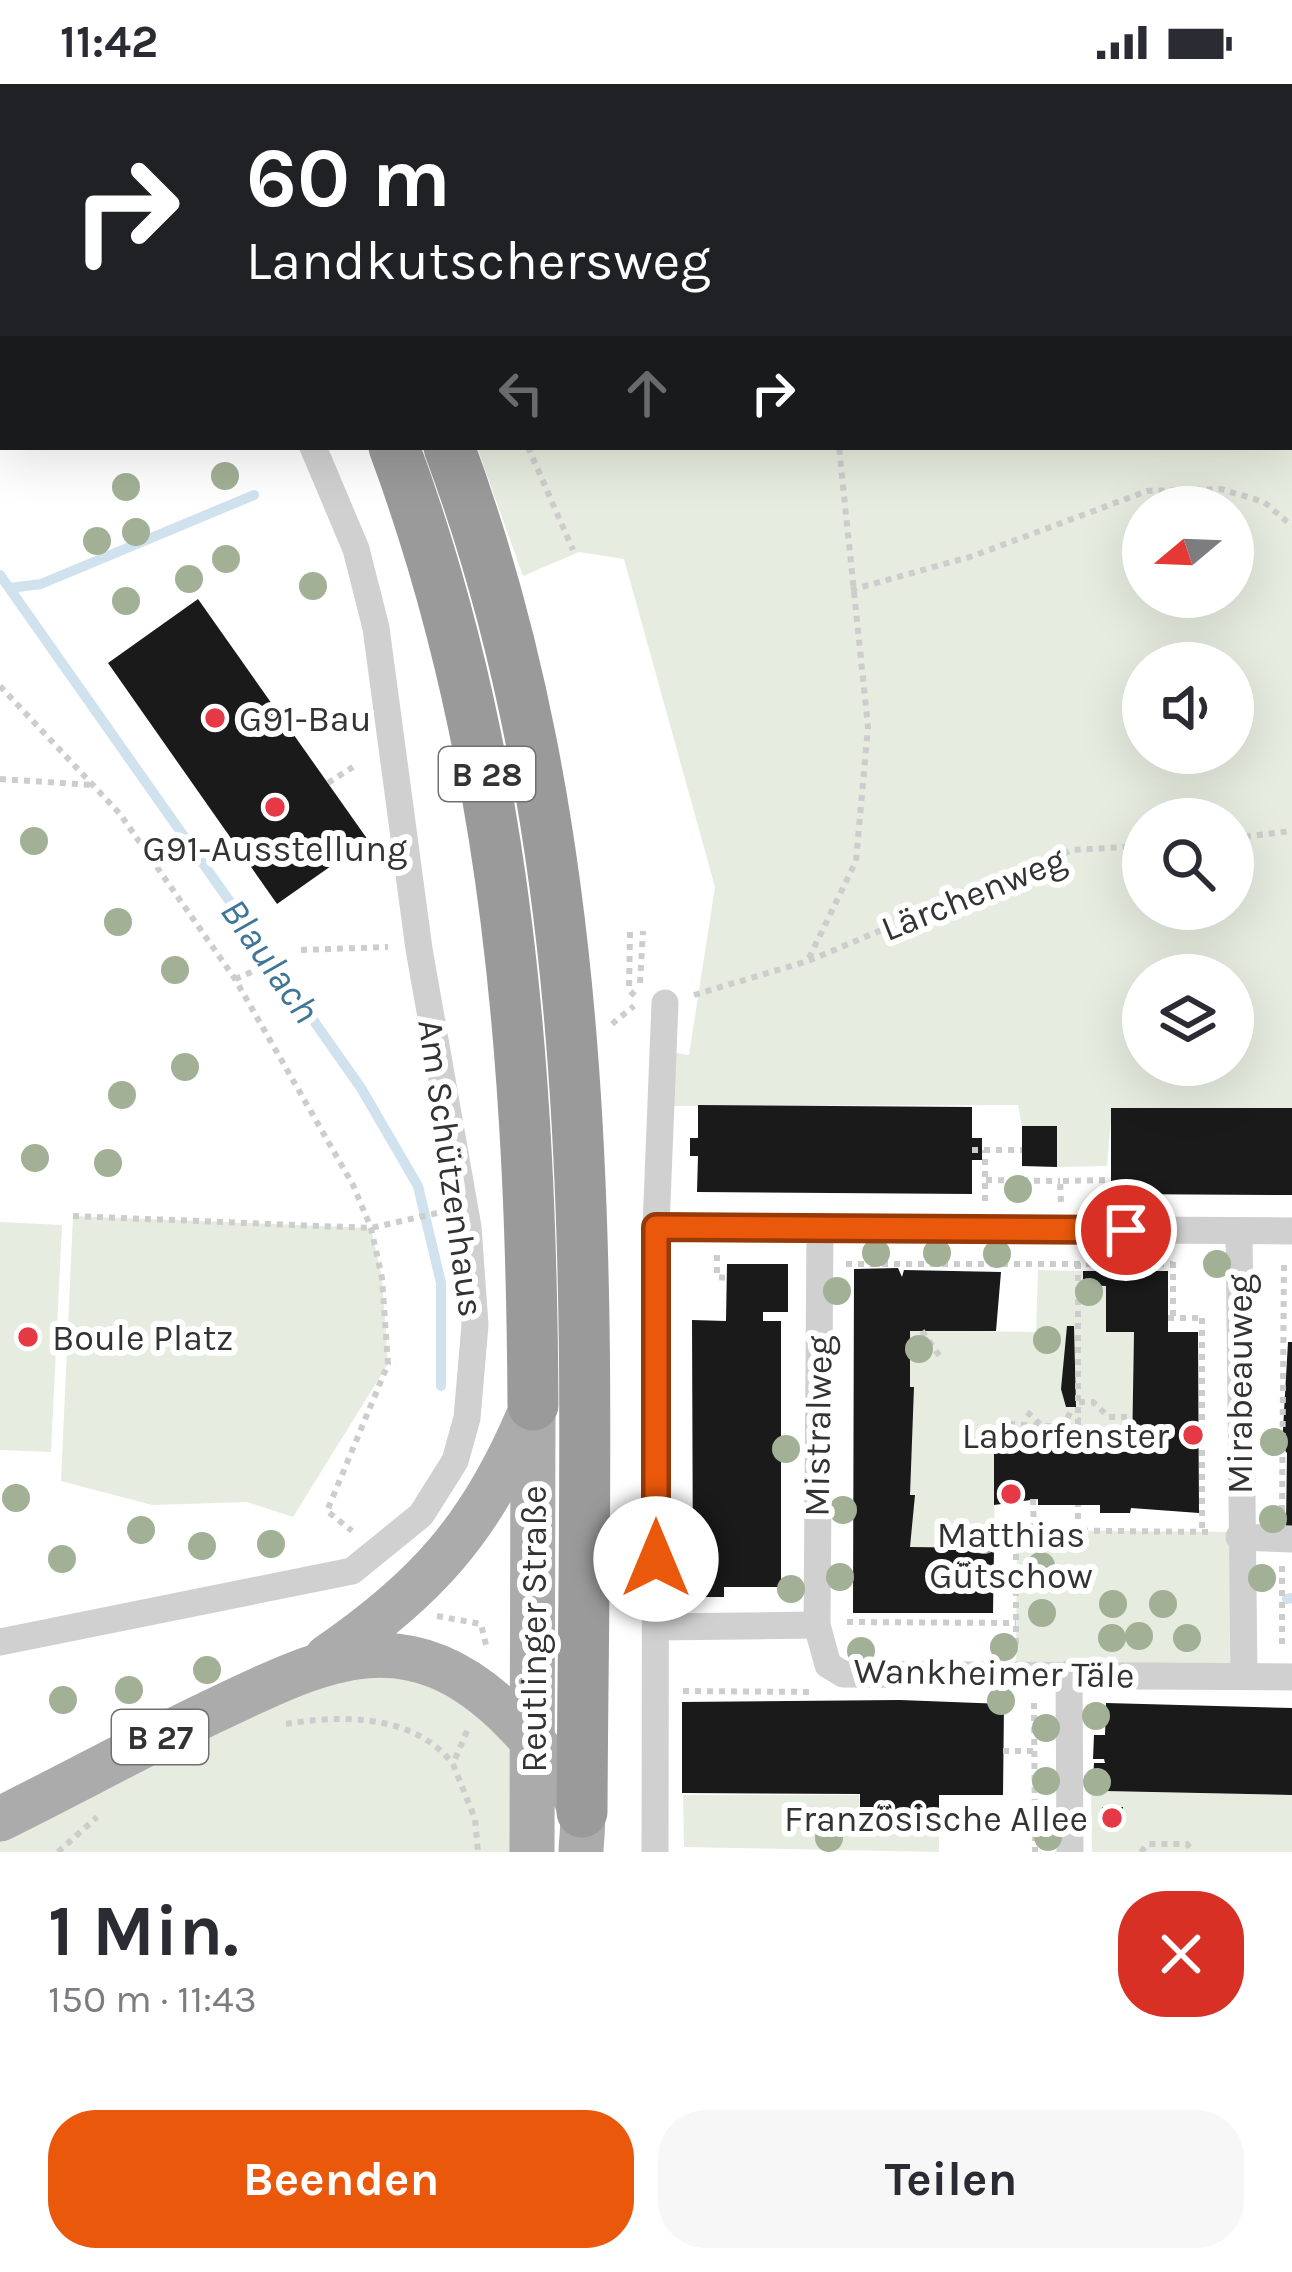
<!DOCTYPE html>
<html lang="de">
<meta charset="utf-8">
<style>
:root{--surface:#fff;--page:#f7f7f7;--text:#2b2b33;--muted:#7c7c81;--accent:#ea580c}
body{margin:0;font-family:Karla,sans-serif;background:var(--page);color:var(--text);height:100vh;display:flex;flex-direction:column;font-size:45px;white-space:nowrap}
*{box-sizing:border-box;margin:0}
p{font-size:39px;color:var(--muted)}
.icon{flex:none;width:66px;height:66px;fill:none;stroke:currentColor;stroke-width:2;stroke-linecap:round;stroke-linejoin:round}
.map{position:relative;height:1768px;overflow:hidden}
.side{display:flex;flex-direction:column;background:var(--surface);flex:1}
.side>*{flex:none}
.guide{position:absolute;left:0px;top:0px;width:1293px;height:366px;box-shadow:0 12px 48px #0002;background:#202124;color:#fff;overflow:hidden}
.needle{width:78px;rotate:251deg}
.buttons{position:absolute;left:1122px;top:402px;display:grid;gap:24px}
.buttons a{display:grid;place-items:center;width:132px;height:132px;border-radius:50%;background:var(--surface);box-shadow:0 12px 48px #0002;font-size:60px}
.pin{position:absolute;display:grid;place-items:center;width:102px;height:102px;color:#fff;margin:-51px;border:6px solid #fff;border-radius:50%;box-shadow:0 3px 12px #0007}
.me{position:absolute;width:132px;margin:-66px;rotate:0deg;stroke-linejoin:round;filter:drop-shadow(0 0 9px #0008)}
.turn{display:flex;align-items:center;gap:42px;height:252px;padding:0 48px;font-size:54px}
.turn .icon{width:156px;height:156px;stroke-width:2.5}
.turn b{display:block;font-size:84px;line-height:102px}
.lanes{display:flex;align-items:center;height:114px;padding:0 48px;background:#0003;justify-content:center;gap:60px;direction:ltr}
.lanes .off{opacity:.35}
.round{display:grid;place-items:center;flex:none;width:126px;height:126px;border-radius:48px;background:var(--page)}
.headline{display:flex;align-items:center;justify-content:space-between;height:204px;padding:0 48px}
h1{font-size:72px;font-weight:700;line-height:90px}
.cta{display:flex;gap:24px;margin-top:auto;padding:24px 48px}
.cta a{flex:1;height:138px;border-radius:48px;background:var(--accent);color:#fff;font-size:48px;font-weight:700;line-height:138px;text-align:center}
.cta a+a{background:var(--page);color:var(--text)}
.status{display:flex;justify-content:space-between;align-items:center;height:84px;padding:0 60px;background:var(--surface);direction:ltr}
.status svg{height:33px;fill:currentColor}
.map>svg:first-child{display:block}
.green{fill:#e6ecdf;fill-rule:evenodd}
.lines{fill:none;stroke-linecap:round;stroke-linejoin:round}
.stream{stroke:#cfe2ee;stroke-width:10}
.building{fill:#1a1a1a}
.path{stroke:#cdcdcd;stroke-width:6;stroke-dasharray:6 6;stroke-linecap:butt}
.street{stroke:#d0d0d0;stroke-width:27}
.primary{stroke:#ababab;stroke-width:45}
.highway{stroke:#9a9a9a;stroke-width:51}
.tree{fill:#a2b095}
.route-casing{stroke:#983908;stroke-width:30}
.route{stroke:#ea580c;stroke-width:21}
.poi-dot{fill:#e63946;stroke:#fff;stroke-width:4.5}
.labels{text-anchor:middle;stroke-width:12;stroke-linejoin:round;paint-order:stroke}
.shield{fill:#fff;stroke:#707070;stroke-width:3}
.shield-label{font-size:33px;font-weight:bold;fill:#333}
.poi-label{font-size:36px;fill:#333;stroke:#fff;text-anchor:start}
.street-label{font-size:36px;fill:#333;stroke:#fff}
.water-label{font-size:39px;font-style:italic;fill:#3f7597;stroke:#fff}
</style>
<div class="status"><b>11:42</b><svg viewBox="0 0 49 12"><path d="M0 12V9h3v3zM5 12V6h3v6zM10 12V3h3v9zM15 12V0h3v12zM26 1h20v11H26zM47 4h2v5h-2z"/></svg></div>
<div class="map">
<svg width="1292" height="1768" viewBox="0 0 1292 1768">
<rect width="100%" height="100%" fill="#fff"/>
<g class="green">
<path d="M321,0H1292V1024H1112L1107,1082L1057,1083V1042H1022L1018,1021L658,1022L659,966L689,971L715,803L624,475L579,468L523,492L477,363H1290V3ZM1143,423H1233V513H1143ZM1143,579H1233V669H1143ZM1143,735H1233V825H1143ZM1143,891H1233V981H1143Z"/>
<path d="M73,1132L371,1144L382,1194L388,1280L293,1433L247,1418L152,1421L61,1397Z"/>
<path d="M0,1138L62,1141L51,1368L0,1366Z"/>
<path d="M1038,1186L1083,1187L1084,1201L1106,1202L1134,1248L1132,1368L1064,1367L1063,1357H995L994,1464L910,1463L905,1246L1036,1248Z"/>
<path d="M1017,1446L1231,1448L1244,1592L1016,1590Z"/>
<path d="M363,1569L533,1656L532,1768H0V1735Z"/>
<path d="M1091,1707L1292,1711V1768H1092Z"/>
<path d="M683,1711H859L860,1735H939V1768L684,1763Z"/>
</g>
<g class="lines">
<g class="stream">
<path d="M899,3L900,0"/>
<path d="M0,491L361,1004L418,1102L441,1199V1302"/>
<path d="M10,504L41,500L254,411"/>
<path d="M1287,1515L1292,1514"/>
</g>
</g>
<g class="building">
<path d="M198,515L368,756L277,820L108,579Z"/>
<path d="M698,1021L972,1023V1054H982V1076H972V1110L697,1108L698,1072H690V1054H698Z"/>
<path d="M1111,1024H1292V1111L1111,1110Z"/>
<path d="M1022,1042H1057V1083L1022,1082Z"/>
<path d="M727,1180H788V1228H763V1237H781V1503H724V1513H681L682,1503H693L692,1236L726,1237Z"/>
<path d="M898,1184L902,1193L904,1186L1001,1188L996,1247H910V1303H914L910,1411H915L910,1463L994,1464L993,1529H853L854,1185Z"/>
<path d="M1083,1187H1168V1248H1198L1199,1429L1131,1424L1130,1429H1100V1421H1038V1415L994,1421V1356L1037,1360V1352H1064V1367L1132,1368L1134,1248H1106V1202L1083,1201Z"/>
<path d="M1067,1242H1074L1076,1323H1066L1061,1305Z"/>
<path d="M1288,1258H1292V1443H1286L1287,1369L1282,1363Z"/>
<path d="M900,1616L1004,1620L1003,1711H939V1735H860V1710L682,1709V1618Z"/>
<path d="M1106,1619L1292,1624V1711L1104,1707V1697L1093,1696L1094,1679H1105L1104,1675H1093L1094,1651H1105Z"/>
<path d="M1102,1723H1123V1738H1101Z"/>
</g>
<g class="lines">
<g class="path">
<path d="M848,0V3"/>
<path d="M789,3L792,0"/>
<path d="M1155,3L1160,0"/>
<path d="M528,363L573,466"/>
<path d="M851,506L973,472L1147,407L1221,405L1264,418L1292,442"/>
<path d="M0,602L120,730L235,895L353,1101L371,1144L382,1194L388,1280L327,1427L352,1447"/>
<path d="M0,695L92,701"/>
<path d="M328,699L353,683"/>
<path d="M1233,754L1292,747"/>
<path d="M630,848L629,906L636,913"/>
<path d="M301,866L388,863"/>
<path d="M809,874L856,777L868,643L839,363"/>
<path d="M235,895L254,887"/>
<path d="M640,899L643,847"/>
<path d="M694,911L808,877L1072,766L1143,762"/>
<path d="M612,940L634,922"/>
<path d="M972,1066H1022"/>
<path d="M986,1096L1060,1097"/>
<path d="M985,1117V1066"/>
<path d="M1061,1118L1060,1097L1107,1096"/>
<path d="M73,1132L371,1144L437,1129"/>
<path d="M717,1171V1193L727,1194"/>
<path d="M1173,1178V1234"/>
<path d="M1078,1179V1368"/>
<path d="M846,1180H1173"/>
<path d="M1168,1234H1200"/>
<path d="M1202,1234V1447"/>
<path d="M922,1247L941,1274"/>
<path d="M1079,1318H1093L1109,1333H1132"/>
<path d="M1027,1328L1040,1340"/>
<path d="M1066,1330L1080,1337"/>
<path d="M1009,1340L1080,1344"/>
<path d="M1033,1415L1034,1447"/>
<path d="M1282,1427L1284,1176"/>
<path d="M1078,1447V1421"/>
<path d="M1282,1482V1565"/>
<path d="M993,1497L1016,1498"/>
<path d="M437,1532L481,1540L487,1565"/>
<path d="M847,1538L1016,1539"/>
<path d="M1016,1560V1446L1213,1448"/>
<path d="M683,1607L814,1608"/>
<path d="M1034,1619L1035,1768"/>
<path d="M286,1640C344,1630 415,1631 453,1680"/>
<path d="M467,1647L453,1680L475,1735L478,1768"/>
<path d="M1003,1667H1034"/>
<path d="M58,1768L97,1733"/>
<path d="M1141,1768L1148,1760H1187L1193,1768"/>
</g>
<g class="street">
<path d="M0,0L3,3"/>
<path d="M656,1143L1292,1147"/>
<path d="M820,1144L817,1541L828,1581L843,1590L1292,1593"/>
<path d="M1239,1147L1244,1592"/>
<path d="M1239,1453L1292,1455"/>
<path d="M656,1543L817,1541"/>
<path d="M0,1558L352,1487L421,1431L455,1377L467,1334L475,1241L468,1143L419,865L376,544L356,465L313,363"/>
<path d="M1069,1590L1070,1768"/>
<path d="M655,1768L656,1143L665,919"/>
</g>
<g class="primary">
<path d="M327,1573C425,1506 480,1445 527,1335"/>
<path d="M0,1735C69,1701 136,1664 205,1631C322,1575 406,1529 512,1635C531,1654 577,1706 582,1731C584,1743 581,1756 581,1768"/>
<path d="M532,1768L533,1321"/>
</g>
<g class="highway">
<path d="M208,0L210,3"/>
<path d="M271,0L272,3"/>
<path d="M394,363C509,673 531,993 533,1321"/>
<path d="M449,363C611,799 584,1270 582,1728"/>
</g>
</g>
<g class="tree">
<circle cx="225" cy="392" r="14"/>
<circle cx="126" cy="403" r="14"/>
<circle cx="136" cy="448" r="14"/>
<circle cx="97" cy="457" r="14"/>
<circle cx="226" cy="475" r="14"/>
<circle cx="189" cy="495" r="14"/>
<circle cx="313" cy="502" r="14"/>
<circle cx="126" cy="517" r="14"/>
<circle cx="34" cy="757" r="14"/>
<circle cx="118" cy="838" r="14"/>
<circle cx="175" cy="886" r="14"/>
<circle cx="185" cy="983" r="14"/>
<circle cx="122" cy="1011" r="14"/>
<circle cx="35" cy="1074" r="14"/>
<circle cx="108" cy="1079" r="14"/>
<circle cx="1018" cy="1105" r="14"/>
<circle cx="876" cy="1169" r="14"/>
<circle cx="937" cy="1169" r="14"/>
<circle cx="997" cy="1170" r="14"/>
<circle cx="1217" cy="1180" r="14"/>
<circle cx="837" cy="1207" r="14"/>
<circle cx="1089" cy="1208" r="14"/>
<circle cx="1047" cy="1256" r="14"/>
<circle cx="919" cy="1265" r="14"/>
<circle cx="1274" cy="1358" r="14"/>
<circle cx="786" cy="1365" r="14"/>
<circle cx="16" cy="1414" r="14"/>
<circle cx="843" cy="1426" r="14"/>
<circle cx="1273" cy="1435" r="14"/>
<circle cx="141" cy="1446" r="14"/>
<circle cx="984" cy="1456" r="14"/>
<circle cx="271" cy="1460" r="14"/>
<circle cx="202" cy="1462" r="14"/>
<circle cx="62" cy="1475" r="14"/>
<circle cx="1041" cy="1482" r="14"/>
<circle cx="840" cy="1493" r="14"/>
<circle cx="1262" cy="1494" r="14"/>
<circle cx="791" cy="1505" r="14"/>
<circle cx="1113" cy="1520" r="14"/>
<circle cx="1163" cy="1520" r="14"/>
<circle cx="1042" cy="1529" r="14"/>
<circle cx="1139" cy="1552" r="14"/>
<circle cx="1112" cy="1554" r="14"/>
<circle cx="1187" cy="1554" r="14"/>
<circle cx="1004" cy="1563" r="14"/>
<circle cx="861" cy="1567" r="14"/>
<circle cx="207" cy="1586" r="14"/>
<circle cx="129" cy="1606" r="14"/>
<circle cx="63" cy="1616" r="14"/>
<circle cx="1001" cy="1617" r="14"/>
<circle cx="1096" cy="1632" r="14"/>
<circle cx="1046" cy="1644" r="14"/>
<circle cx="1046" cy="1697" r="14"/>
<circle cx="1097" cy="1698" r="14"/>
<circle cx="1048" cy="1753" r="14"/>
<circle cx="829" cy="1754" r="14"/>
</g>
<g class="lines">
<g class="route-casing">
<path id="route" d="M656,1475V1143L1126,1146"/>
</g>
<use href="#route" class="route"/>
</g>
<g class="poi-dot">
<circle cx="215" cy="634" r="12"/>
<circle cx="275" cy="723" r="12"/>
<circle cx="28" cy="1253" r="12"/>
<circle cx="1193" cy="1351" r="12"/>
<circle cx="1011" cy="1410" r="12"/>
<circle cx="1112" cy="1734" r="12"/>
</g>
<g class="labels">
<g class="shield">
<rect x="439" y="663" width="96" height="54" rx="9"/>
<rect x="112" y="1626" width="96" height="54" rx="9"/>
</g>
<g class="shield-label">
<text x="487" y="702">B 28</text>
<text x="160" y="1665">B 27</text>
</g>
<g class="poi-label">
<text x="239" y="647">G91-Bau</text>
<text x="275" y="777" text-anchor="middle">G91-Ausstellung</text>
<text x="52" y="1266">Boule Platz</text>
<text x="1169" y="1364" text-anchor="end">Laborfenster</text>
<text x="1011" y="1463" text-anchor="middle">Matthias<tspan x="1011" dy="41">Gütschow</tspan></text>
<text x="1088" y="1747" text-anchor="end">Französische Allee</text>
</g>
<g class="street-label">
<text transform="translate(973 809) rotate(-22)" y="13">Lärchenweg</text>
<text transform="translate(452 1084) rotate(82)" y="13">Am Schützenhaus</text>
<text transform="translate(1239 1300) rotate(-90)" y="13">Mirabeauweg</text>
<text transform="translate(817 1342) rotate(-89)" y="13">Mistralweg</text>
<text transform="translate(533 1545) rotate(-90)" y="13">Reutlinger Straße</text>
<text transform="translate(994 1588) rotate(1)" y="13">Wankheimer Täle</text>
</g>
<g class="water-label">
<text transform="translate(271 876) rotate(55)" y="14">Blaulach</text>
</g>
</g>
</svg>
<div class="buttons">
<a><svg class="needle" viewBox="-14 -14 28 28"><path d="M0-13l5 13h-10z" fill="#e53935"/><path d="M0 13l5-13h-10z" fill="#7c7c81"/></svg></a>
<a><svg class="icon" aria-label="sound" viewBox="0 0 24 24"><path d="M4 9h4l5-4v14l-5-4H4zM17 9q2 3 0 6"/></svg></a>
<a><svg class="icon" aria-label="search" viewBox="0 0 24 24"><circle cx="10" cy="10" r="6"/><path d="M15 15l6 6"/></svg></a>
<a><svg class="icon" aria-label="layers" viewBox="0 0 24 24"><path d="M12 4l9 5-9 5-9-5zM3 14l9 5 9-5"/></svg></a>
</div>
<div class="pin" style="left:1126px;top:1146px;background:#d93025"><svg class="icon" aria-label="arrive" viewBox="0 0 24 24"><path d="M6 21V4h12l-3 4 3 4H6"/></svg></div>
<svg class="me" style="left:656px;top:1475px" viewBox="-20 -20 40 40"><circle r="19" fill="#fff"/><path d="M0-13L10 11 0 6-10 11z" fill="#ea580c"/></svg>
<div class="guide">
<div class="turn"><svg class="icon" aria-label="right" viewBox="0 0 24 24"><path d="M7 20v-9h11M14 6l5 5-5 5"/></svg><div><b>60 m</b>Landkutschersweg</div></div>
<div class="lanes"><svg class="icon off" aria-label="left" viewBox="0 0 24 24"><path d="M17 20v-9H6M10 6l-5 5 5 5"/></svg><svg class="icon off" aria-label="ahead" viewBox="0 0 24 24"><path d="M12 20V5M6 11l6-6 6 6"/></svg><svg class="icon" aria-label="right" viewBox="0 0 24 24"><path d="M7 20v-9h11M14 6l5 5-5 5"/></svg></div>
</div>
</div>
<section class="side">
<div class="headline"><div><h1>1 Min.</h1><p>150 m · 11:43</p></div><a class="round" style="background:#d93025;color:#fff"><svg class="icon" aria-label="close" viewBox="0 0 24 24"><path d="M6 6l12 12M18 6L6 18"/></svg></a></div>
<div class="cta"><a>Beenden</a><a>Teilen</a></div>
</section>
